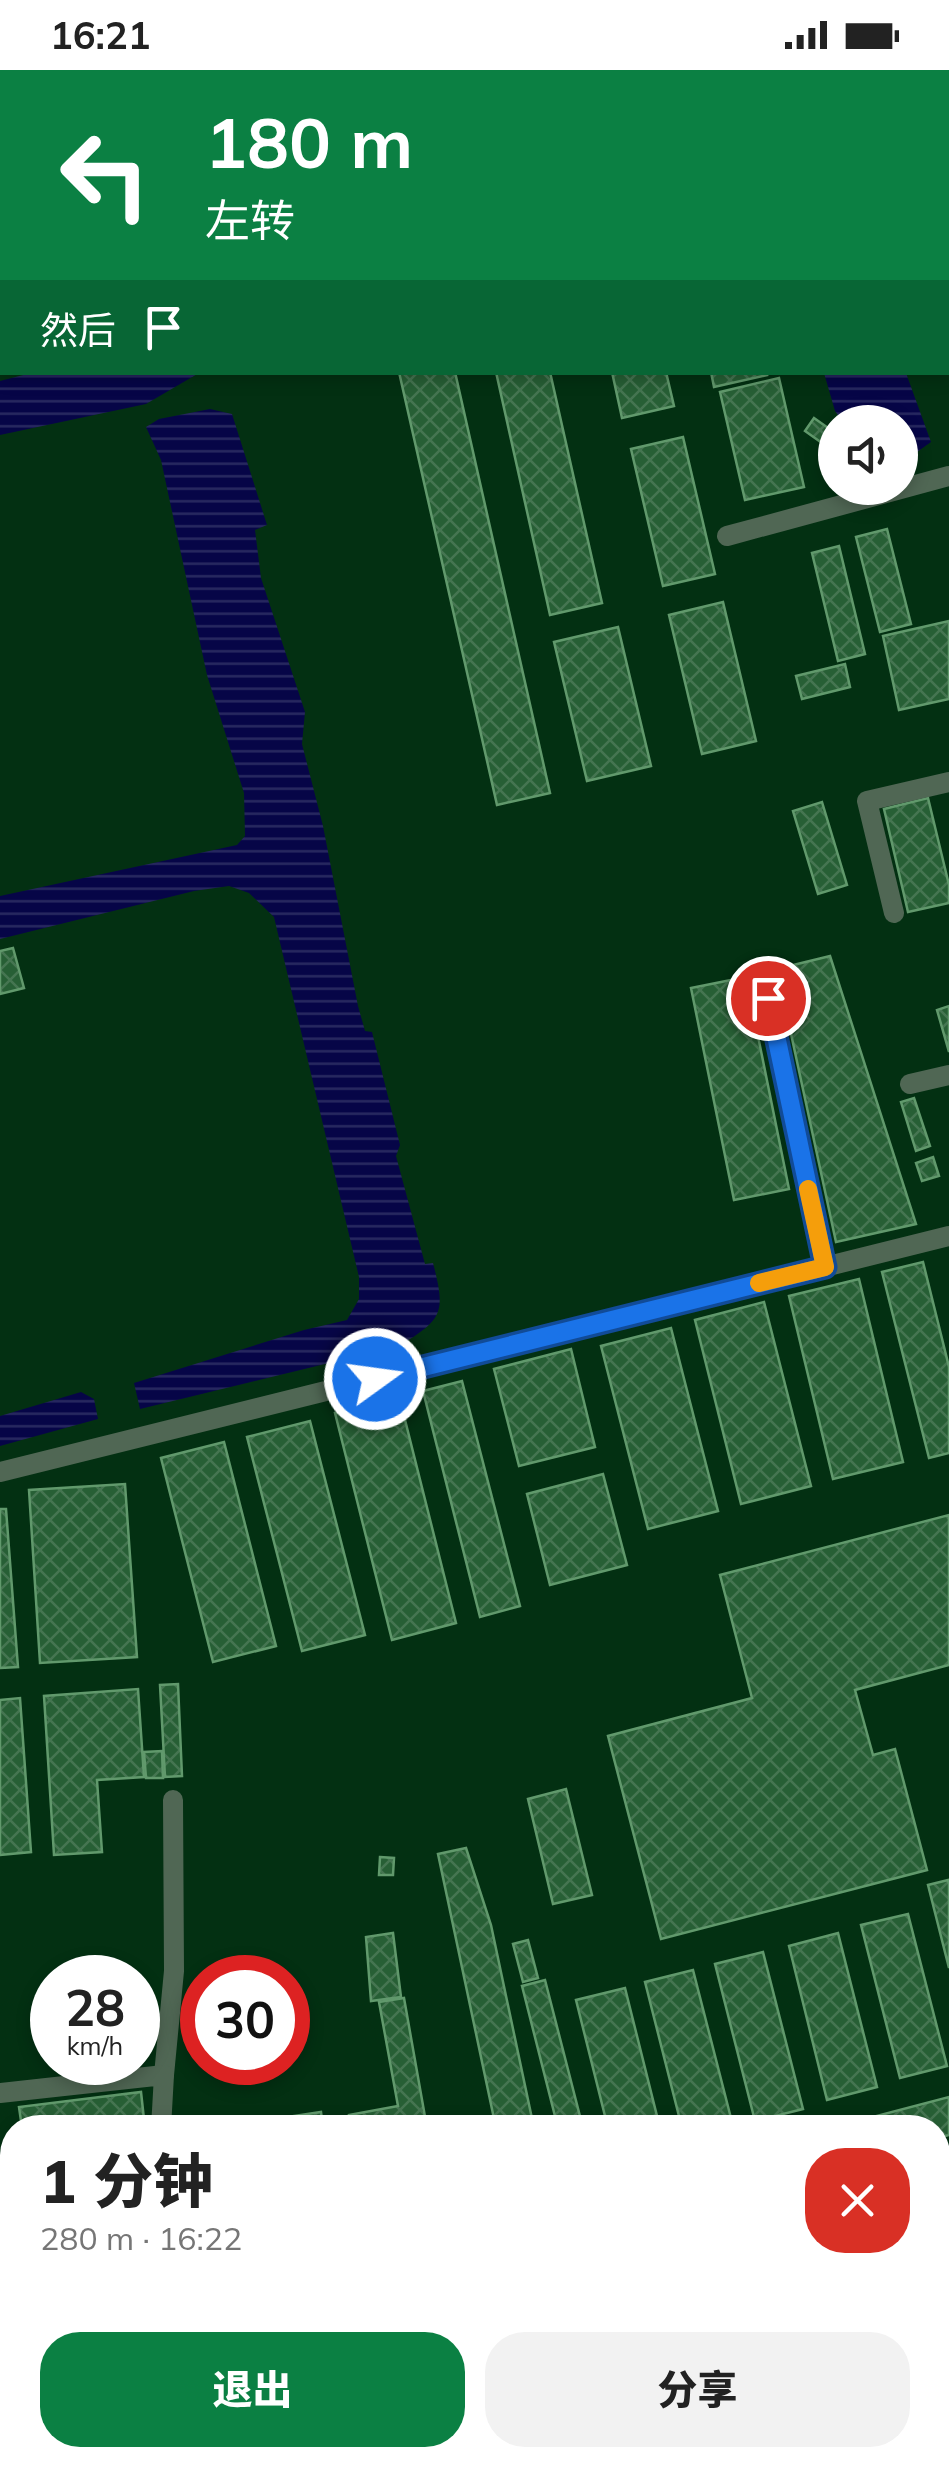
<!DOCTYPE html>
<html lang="zh">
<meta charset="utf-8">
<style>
:root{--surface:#fff;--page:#f2f2f2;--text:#222;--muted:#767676;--accent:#0b8043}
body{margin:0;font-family:Mulish,"Noto Sans SC",sans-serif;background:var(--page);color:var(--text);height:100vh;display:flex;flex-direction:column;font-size:38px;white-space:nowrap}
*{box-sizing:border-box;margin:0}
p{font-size:32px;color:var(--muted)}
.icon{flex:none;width:55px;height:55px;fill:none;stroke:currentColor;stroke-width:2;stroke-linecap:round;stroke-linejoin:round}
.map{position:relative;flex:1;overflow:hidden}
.sheet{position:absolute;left:0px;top:2045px;width:950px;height:352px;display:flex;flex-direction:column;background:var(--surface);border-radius:40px 40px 0 0;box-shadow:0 5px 15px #0003}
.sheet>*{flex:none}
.top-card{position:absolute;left:0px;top:0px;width:950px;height:305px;box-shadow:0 5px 15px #0003;background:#0b8043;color:#fff;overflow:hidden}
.tools{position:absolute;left:818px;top:335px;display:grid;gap:20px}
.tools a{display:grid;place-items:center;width:100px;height:100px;border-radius:50%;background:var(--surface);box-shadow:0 5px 15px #0003;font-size:50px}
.speed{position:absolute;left:30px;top:1885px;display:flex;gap:20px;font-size:50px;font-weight:700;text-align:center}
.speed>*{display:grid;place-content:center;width:130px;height:130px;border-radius:50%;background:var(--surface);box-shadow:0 5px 15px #0003;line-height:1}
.speed small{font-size:25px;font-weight:400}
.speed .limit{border:15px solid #d22;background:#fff;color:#111}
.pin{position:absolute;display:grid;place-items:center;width:85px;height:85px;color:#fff;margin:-42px;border:5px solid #fff;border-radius:50%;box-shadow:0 2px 10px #0007}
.me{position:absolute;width:110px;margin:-55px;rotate:76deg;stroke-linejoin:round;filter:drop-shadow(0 0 8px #0008)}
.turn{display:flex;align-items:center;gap:35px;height:210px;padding:0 40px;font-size:45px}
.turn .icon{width:130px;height:130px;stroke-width:2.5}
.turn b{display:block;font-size:70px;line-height:85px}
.then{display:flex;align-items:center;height:95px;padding:0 40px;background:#0003;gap:20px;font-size:38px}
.round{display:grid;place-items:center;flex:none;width:105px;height:105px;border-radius:40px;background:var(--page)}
.headline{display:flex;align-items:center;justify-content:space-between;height:170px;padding:0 40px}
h1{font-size:60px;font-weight:800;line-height:75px}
.action{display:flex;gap:20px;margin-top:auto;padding:20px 40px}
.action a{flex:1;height:115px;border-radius:40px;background:var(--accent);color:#fff;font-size:40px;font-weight:800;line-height:115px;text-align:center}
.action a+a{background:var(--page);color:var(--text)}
.status{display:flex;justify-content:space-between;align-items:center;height:70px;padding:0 50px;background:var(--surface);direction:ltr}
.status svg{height:28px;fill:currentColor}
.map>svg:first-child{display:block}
.water{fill:url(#water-rules)}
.building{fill:url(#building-cross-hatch);stroke:#61996c;stroke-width:2.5}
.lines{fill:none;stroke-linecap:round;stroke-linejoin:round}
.minor{stroke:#506754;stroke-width:20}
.major{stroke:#77a67f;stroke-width:25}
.route-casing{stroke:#114b97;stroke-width:25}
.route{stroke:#1a73e8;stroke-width:18}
.slow{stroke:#f59e0b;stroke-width:18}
</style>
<div class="status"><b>16:21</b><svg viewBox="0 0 49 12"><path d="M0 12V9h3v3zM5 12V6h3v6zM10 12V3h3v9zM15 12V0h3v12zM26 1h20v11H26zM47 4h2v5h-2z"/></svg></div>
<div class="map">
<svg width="949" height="2396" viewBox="0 0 949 2396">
<defs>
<pattern id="water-rules" width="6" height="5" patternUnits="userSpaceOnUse" patternTransform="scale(2.5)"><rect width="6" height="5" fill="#060547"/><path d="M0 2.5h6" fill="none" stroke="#282960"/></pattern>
<pattern id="building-cross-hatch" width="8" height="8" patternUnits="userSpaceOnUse" patternTransform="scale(2.5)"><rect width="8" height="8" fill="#275f35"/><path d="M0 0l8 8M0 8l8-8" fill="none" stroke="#457551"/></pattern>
</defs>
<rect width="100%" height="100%" fill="#033012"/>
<g class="water">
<path d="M35,302H199V303L146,334L0,365V311Z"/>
<path d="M824,303H906L931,372L917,382L900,385V352H843L835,341Z"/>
<path d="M210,339L232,344L267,455L255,460L261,508L305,642L302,674L323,756L358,936L365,961L372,962L400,1075L396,1086L425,1194L433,1193C446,1243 443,1249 399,1276L140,1339L134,1313L304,1260L347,1250L359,1229V1207L274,847L249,823L229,816L194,821L0,869V826L237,775L245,766L244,723L207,605L161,390L146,357L159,349Z"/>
<path d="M81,1322L94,1329L98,1349L0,1376V1346Z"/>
</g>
<g class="building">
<path d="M399,302H455L550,723L497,735Z"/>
<path d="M496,302H550L602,533L550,545Z"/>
<path d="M612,302H666L674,336L622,348Z"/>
<path d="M711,302H766L767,305L714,317Z"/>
<path d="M779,308L804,417L745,430L720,322Z"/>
<path d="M814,348L831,360L822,373L805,361Z"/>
<path d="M683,367L715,504L663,516L631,379Z"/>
<path d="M887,459L911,554L880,562L856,467Z"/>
<path d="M839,476L865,584L838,591L812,483Z"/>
<path d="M723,532L756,671L702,684L669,545Z"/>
<path d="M949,551V629L899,640L883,566Z"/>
<path d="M618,557L651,696L587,711L554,572Z"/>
<path d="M845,594L850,617L802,629L796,606Z"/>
<path d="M928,728L949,815V833L908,842L884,739Z"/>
<path d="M822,732L847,815L818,824L793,741Z"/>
<path d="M13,878L24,918L0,924V881Z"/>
<path d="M830,886L916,1154L836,1172L777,899Z"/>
<path d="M746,907L789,1119L734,1130L691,918Z"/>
<path d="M949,936V982L937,940Z"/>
<path d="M914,1028L930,1076L916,1081L901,1032Z"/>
<path d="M933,1087L939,1106L922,1111L916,1093Z"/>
<path d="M923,1192L949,1297V1383L929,1388L882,1202Z"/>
<path d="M859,1209L903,1392L833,1409L789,1226Z"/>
<path d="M764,1232L811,1416L741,1434L695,1250Z"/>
<path d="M671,1258L718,1441L648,1459L601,1276Z"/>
<path d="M571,1279L595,1377L519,1396L494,1299Z"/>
<path d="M462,1311L520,1536L480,1547L423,1321Z"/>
<path d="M399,1326L456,1553L392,1570L335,1343Z"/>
<path d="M310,1351L365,1565L302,1581L247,1367Z"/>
<path d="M224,1372L276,1576L213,1592L161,1388Z"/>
<path d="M603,1404L627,1495L550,1515L527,1424Z"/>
<path d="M125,1414L137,1587L40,1593L29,1420Z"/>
<path d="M0,1439H6L18,1597L0,1598Z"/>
<path d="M949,1445V1595L855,1620L873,1685L895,1679L927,1800L661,1869L608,1666L752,1628L720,1505Z"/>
<path d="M178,1614L182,1706L165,1707L160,1615Z"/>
<path d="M138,1619L144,1707L97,1710L102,1782L54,1785L44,1626Z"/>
<path d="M20,1628L31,1782L0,1785V1630Z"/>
<path d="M162,1681L163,1708H146L144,1682Z"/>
<path d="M566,1719L592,1825L553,1834L528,1729Z"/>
<path d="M466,1778L491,1855L534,2058H496L438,1784Z"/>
<path d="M380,1787L394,1788L393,1805H379Z"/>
<path d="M948,1810L949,1814V1898L928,1815Z"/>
<path d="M908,1844L947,1996L900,2008L861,1855Z"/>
<path d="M393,1863L401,1927L371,1931L366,1867Z"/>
<path d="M838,1863L877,2017L827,2030L789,1876Z"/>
<path d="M528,1870L538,1908L523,1912L513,1874Z"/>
<path d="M763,1882L803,2039L755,2051L715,1894Z"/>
<path d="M693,1900L733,2056L728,2058H682L645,1912Z"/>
<path d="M545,1910L583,2058H558L522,1916Z"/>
<path d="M625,1918L660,2058H608L576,1930Z"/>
<path d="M404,1928L427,2058H351L349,2045L398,2036L379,1932Z"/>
<path d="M141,2022L145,2058H22L19,2037Z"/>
<path d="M949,2027V2065L938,2068V2058H831Z"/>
<path d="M321,2042L323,2058H288L287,2047Z"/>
<path d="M195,2048L197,2058H176V2050Z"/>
<path d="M0,2164L11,2231L0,2233Z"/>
<path d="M949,2230V2292L938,2294V2233Z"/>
<path d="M12,2258V2310L0,2313V2261Z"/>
<path d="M942,2299L949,2326V2396H937L935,2385H938V2301Z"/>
<path d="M900,2385H933L935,2396H903Z"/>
</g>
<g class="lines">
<g class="minor">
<path d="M922,0L923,2"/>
<path d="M948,71L949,75"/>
<path d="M727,466L949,406"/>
<path d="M894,843L867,731L949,712"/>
<path d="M767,928L825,1197"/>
<path d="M910,1014L949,1005"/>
<path d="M0,1402L949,1166"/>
<path d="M164,2005L174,1901L173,1730"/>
<path d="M0,2023L164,2005L161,2058"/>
<path d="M938,2095L949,2092"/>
<path d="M938,2206L949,2203"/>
<path d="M0,2334L12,2331"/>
<path d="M236,2385L247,2396"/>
<path d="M892,2385L894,2396"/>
<path d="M181,2396L223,2385"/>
</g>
<g class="major">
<path d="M938,2143L949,2140"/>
<path d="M938,2172L949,2169"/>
<path d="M0,2380L12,2377"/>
<path d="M61,2396L104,2385"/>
</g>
</g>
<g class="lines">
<g class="route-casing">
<path id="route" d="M375,1309L825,1197L768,928"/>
</g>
<use href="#route" class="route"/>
<path class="slow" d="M759,1213L825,1197L808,1119"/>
</g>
</svg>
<div class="tools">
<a><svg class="icon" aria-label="sound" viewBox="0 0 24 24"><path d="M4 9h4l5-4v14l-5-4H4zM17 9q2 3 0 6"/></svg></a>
</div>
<div class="speed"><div>28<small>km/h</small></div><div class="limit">30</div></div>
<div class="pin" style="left:768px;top:928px;background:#d93025"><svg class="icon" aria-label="arrive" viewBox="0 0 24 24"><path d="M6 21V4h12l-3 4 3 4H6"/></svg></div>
<svg class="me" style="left:375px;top:1309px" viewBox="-20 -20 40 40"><circle r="17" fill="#1a73e8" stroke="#fff" stroke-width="3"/><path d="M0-11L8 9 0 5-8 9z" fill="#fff"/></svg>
<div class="top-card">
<div class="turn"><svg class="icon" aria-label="left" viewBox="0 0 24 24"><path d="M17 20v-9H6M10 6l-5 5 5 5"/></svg><div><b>180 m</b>左转</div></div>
<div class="then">然后<svg class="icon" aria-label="arrive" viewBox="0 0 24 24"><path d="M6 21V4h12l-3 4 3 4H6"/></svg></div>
</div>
<section class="sheet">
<div class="headline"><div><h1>1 分钟</h1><p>280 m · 16:22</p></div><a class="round" style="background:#d93025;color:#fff"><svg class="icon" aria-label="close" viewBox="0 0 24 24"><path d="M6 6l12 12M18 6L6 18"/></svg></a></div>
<div class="action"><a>退出</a><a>分享</a></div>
</section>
</div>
